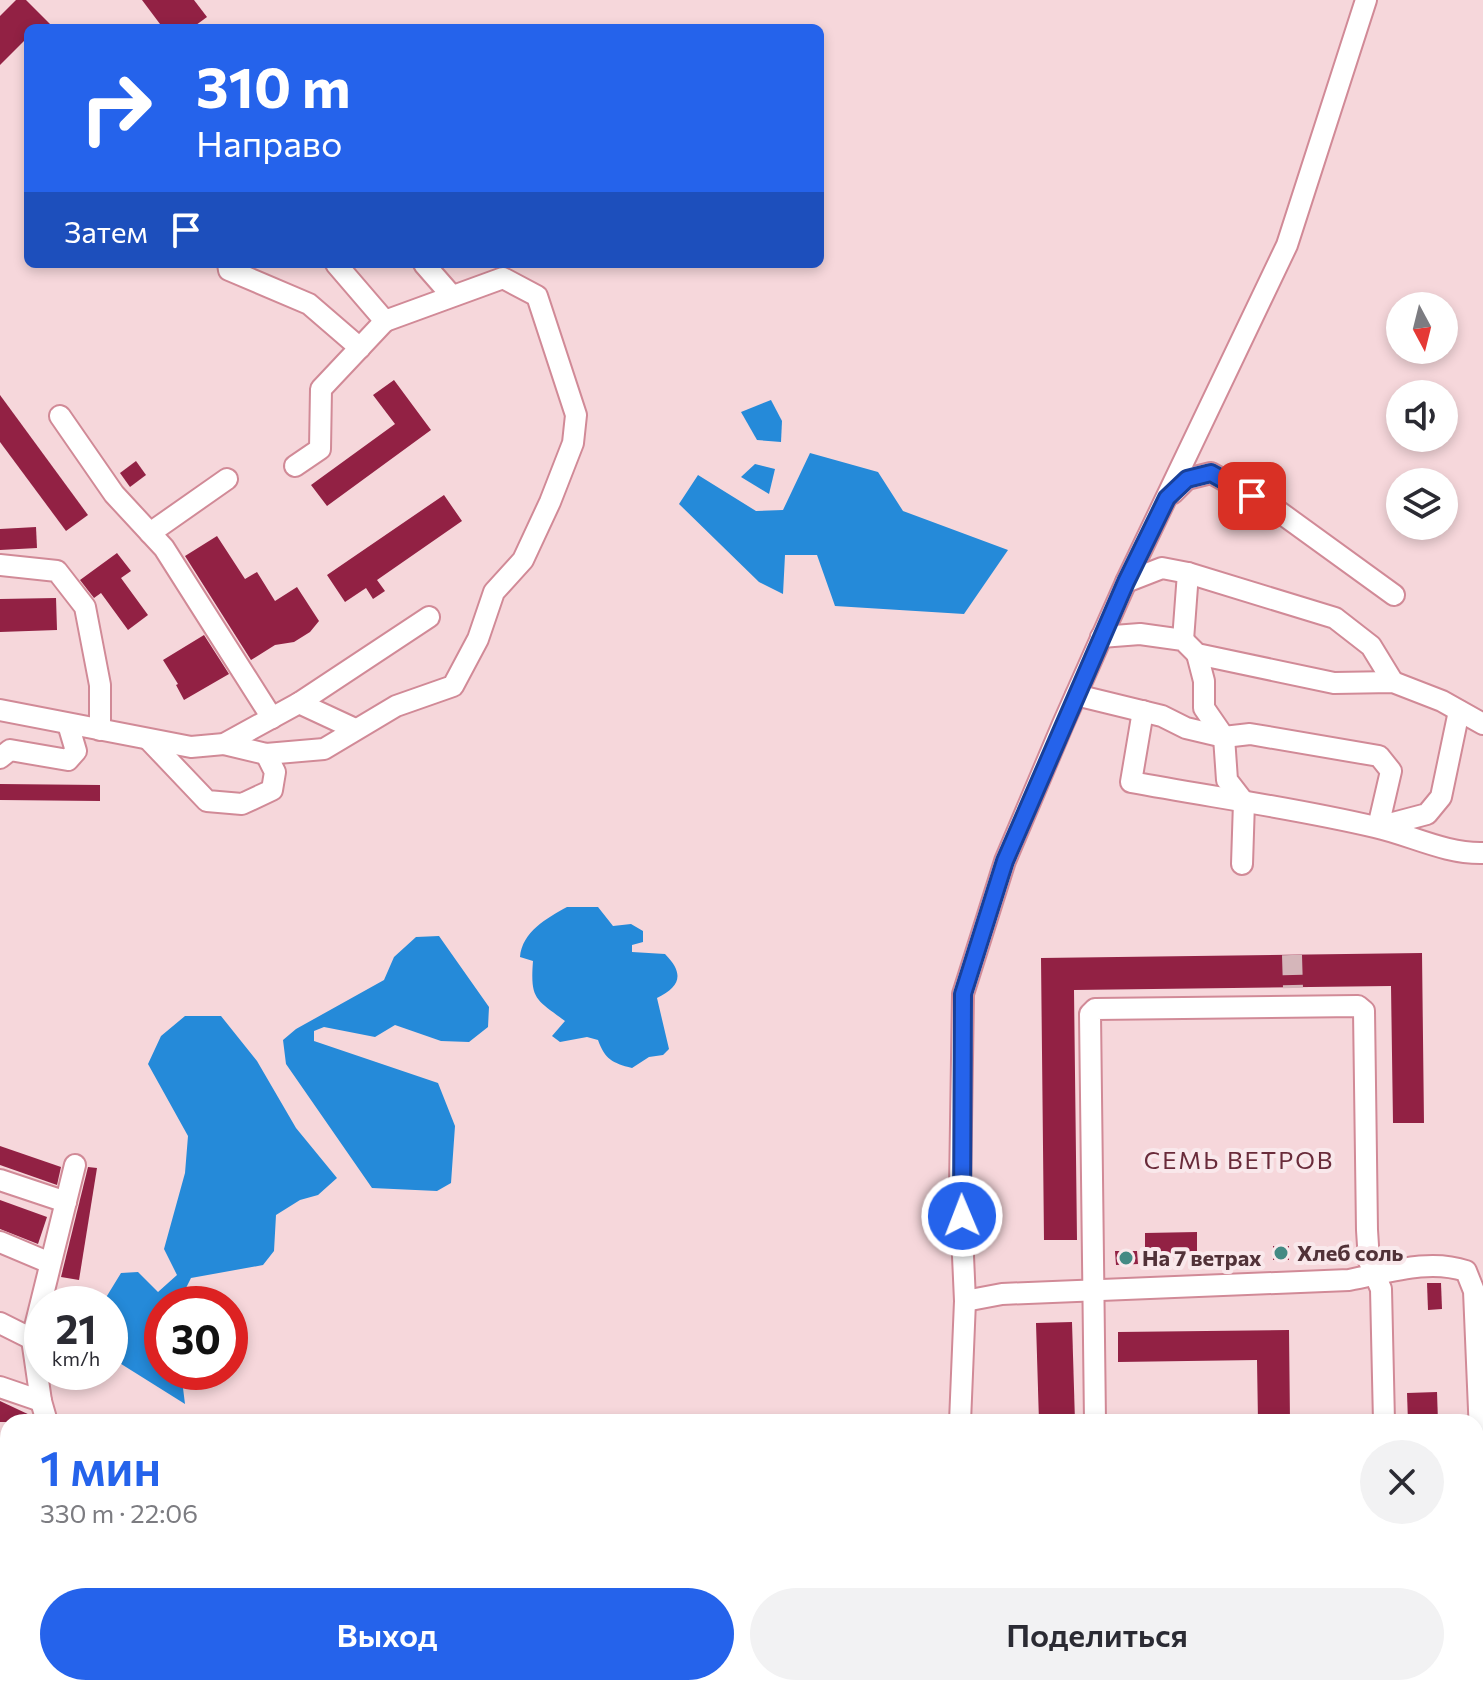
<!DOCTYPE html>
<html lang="ru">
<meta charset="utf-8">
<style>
:root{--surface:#fff;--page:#f2f2f3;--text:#2b2b33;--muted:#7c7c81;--accent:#2563eb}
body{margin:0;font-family:Commissioner,sans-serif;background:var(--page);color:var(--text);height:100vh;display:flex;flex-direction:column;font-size:30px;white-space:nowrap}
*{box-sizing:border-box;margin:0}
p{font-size:26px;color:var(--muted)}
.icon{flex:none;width:44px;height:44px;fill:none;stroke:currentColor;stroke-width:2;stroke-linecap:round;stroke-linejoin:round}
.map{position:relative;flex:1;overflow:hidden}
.sheet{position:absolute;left:0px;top:1414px;width:1484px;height:282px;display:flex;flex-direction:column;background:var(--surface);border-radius:24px 24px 0 0;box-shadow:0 4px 12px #0003}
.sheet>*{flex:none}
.guide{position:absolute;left:24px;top:24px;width:800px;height:244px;border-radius:12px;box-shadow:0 4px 12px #0003;background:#2563eb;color:#fff;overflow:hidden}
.needle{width:52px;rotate:173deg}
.buttons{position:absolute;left:1386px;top:292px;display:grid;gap:16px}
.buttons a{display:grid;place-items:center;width:72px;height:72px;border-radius:50%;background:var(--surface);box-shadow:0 4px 12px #0003;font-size:40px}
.speed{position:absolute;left:24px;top:1286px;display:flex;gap:16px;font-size:40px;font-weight:700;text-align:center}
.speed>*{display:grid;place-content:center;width:104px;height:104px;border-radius:50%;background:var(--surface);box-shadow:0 4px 12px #0003;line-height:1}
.speed small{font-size:20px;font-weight:400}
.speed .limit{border:12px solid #d22;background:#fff;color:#111}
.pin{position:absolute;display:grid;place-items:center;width:68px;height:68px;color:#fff;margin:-34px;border-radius:16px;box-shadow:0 4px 12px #0006}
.me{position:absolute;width:88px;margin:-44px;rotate:359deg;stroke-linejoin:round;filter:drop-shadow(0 0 6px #0008)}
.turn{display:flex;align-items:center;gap:28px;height:168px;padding:0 40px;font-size:36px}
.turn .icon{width:104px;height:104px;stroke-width:2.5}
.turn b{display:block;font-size:56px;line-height:68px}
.then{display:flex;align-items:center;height:76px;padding:0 40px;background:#0003;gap:16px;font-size:30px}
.round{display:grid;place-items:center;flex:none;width:84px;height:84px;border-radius:42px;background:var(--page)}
.summary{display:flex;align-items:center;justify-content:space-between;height:136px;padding:0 40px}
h1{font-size:48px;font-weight:600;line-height:60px;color:var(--accent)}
.button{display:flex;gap:16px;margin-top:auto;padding:16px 40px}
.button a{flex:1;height:92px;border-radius:48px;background:var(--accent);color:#fff;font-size:32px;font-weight:600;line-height:92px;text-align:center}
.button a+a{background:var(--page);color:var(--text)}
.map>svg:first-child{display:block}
.green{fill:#b2d289}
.water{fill:#258ad9}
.building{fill:#922144}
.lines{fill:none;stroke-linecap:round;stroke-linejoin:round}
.minor-tunnel{stroke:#d5b6ba;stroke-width:20;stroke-dasharray:20 10;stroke-linecap:butt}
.minor-casing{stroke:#d18a97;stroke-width:24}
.minor{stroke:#fff;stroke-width:20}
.route-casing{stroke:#184099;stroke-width:20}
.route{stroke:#2563eb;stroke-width:14}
.poi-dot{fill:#448a84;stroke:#f9e8eb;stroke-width:3}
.labels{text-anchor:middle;stroke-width:8;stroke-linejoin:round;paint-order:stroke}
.poi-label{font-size:22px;font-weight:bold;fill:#513238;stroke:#f9e8eb;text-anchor:start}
.neighbourhood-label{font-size:24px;letter-spacing:2px;fill:#692b3a;stroke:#f9e8eb}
</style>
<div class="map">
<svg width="1483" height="1695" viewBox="0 0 1483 1695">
<rect width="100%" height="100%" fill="#f6d7db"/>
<rect class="green" x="1043" y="1688" width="392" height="7"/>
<g class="water">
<path d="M771,400L782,421L781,442L757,440L741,412Z"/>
<path d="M810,453L878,472L903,511L1008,550L964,614L835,606L817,555H785L783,594L759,582L679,504L698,475L756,511L783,510Z"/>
<path d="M755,464L775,469L769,494L741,477Z"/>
<path d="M567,907H598L613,926L631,924L643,931V942L632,945V952L665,954C685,974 680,987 657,998L669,1049L663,1055L649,1057L632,1068C612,1063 605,1059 598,1040L587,1037L560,1042L552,1036L565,1021C536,999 530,1000 533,961L520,957C522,932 547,918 567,907Z"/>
<path d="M439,936L489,1007L488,1027L469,1042L441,1041L395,1025L375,1037L324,1027L314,1031V1041L438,1083L455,1126L451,1183L437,1191L372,1188L286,1064L283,1040L296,1029L384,980L394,957L416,937Z"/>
<path d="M185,1016H221L257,1061L296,1128L337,1178L318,1195L300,1200L276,1215L274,1251L263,1265L191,1278L178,1304H162V1372H181L185,1404L110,1357V1304H102L121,1273L138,1272L158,1292L177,1275L164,1249L185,1173L188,1136L148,1064L161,1036Z"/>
</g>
<g class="building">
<path d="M16,0H26L54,28H28V37L0,65V16Z"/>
<path d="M142,0H194L207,17L192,28H163Z"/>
<path d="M394,380L431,430L327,506L311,485L395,424L373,395Z"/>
<path d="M0,395L88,515L66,531L0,442Z"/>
<path d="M136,461L146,475L130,487L120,473Z"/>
<path d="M444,495L462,521L377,580L385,591L373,599L366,588L345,602L327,575Z"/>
<path d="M36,527L37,548L0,550V529Z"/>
<path d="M217,536L245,579L257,572L275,601L297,587L319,621L310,632L294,642L275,645L251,660L185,556Z"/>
<path d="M117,553L131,571L121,578L148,615L128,630L101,593L94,598L80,580Z"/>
<path d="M56,598L57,630L0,632V599Z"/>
<path d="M204,635L229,674L184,700L176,685L178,684L163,660Z"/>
<path d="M0,784L100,785V801L0,800Z"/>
<path d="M1422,953L1424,1123H1393L1391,986L1074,990L1077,1240H1044L1041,958Z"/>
<path d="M0,1146L61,1167L57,1185L0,1165Z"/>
<path d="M88,1167L97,1168L79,1280L61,1277Z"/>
<path d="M0,1200L47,1217L38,1244L0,1229Z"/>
<path d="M1197,1232V1257L1145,1258V1233Z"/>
<rect x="1273" y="1246" width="16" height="14"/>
<path d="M1115,1251H1137L1138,1264L1116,1265Z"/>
<path d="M1427,1283H1441L1442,1309L1428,1310Z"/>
<path d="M1072,1322L1075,1422H1039L1036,1323Z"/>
<path d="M1289,1330L1290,1422H1258L1257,1360L1118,1362V1332Z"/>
<path d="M1437,1392L1438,1422H1408L1407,1393Z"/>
<path d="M0,1401L32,1416L33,1422H0Z"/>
</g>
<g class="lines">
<path class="minor-tunnel" d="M1292,955L1293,988"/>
<g class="minor-casing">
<g id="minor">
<path d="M228,264L229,270L309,304L360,348"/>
<path d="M424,264L452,296"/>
<path d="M60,416L114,494L164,548L272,718"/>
<path d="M295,466L320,449L321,389L385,321"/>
<path d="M1173,493L1187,479L1211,473L1274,508L1394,595"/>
<path d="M150,533L227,479"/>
<path d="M0,565L57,571L85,607L100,685V730"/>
<path d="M1126,582L1162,568L1188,573L1335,618L1371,646L1393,682"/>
<path d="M1101,637L1140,634L1183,640L1197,654L1334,683L1393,682L1442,701L1483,724"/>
<path d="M1183,640L1188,573"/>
<path d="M1197,654L1204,681V708L1224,737L1227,780L1244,802L1242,864"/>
<path d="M1076,695L1162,716L1186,728L1224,737L1250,734L1379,756L1391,771L1378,827L1427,814L1441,797L1459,711"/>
<path d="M299,703L355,729"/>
<path d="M0,710L191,747L224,744L299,703L429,617"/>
<path d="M1143,711L1131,782C1212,797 1295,808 1375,827C1411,835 1445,854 1483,853"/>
<path d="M149,740L207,801L242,804L272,790L275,772L266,754"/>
<path d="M224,744L266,754L324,749L396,706L453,686L478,639L494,592L523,560L550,502L573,443L576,415L537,296L503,278L385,321L336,264"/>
<path d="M0,758L10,750L68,760L76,751L68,724"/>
<path d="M0,1180L66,1202"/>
<path d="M0,1242L50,1263"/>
<path d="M965,1301L1002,1294L1349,1280C1387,1273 1428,1258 1466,1271L1474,1291L1483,1505"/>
<path d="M0,1323L32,1339"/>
<path d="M0,1387L41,1401"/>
<path d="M47,1422L41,1401L32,1339L75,1165"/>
<path d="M960,1422L965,1301L960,1188L963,994L1005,861L1063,724L1126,582L1287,245L1366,0"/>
<path d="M1095,1422L1090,1014L1095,1009L1358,1006L1364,1011L1367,1230L1369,1261L1381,1289L1384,1422"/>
<path d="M0,1576L8,1578"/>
<path d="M1476,1600L1483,1599"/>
<path d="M487,1688L539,1695"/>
<path d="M969,1688V1695"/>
<path d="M1474,1688L1481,1695"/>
<path d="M186,1695L187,1688"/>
<path d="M813,1695L817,1688"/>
</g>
</g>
<use href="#minor" class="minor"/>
</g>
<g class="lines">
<g class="route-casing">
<path id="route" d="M962,1216L963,994L1005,861L1126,582L1167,498L1187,479L1211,473L1252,496"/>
</g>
<use href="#route" class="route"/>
</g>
<g class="poi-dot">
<circle cx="1281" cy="1253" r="8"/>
<circle cx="1126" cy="1258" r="8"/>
</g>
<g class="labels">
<g class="poi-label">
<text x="1297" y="1261">Хлеб соль</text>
<text x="1142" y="1266">На 7 ветрах</text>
</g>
<g class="neighbourhood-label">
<text x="1239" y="1169">СЕМЬ ВЕТРОВ</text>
</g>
</g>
</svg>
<div class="buttons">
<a><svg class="needle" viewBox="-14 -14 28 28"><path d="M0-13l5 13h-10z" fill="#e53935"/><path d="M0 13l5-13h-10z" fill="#7c7c81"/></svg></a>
<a><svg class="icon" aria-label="sound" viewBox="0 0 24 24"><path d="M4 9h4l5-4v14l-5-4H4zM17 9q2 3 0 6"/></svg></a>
<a><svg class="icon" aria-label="layers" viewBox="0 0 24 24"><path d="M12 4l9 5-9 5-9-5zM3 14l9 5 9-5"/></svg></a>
</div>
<div class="speed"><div>21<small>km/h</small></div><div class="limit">30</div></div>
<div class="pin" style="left:1252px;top:496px;background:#d93025"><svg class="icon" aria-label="arrive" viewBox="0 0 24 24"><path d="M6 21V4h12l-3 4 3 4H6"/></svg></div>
<svg class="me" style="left:962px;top:1216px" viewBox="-20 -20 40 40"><circle r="17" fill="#2563eb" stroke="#fff" stroke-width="3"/><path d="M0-11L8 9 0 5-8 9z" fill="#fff"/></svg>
<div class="guide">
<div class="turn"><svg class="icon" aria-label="right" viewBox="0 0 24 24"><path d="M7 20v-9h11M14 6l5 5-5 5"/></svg><div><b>310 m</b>Направо</div></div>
<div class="then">Затем<svg class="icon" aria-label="arrive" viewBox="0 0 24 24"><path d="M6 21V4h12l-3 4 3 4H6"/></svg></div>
</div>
<section class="sheet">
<div class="summary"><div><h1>1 мин</h1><p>330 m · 22:06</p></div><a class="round"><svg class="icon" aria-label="close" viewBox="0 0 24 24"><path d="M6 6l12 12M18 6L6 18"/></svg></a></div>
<div class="button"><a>Выход</a><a>Поделиться</a></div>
</section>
</div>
